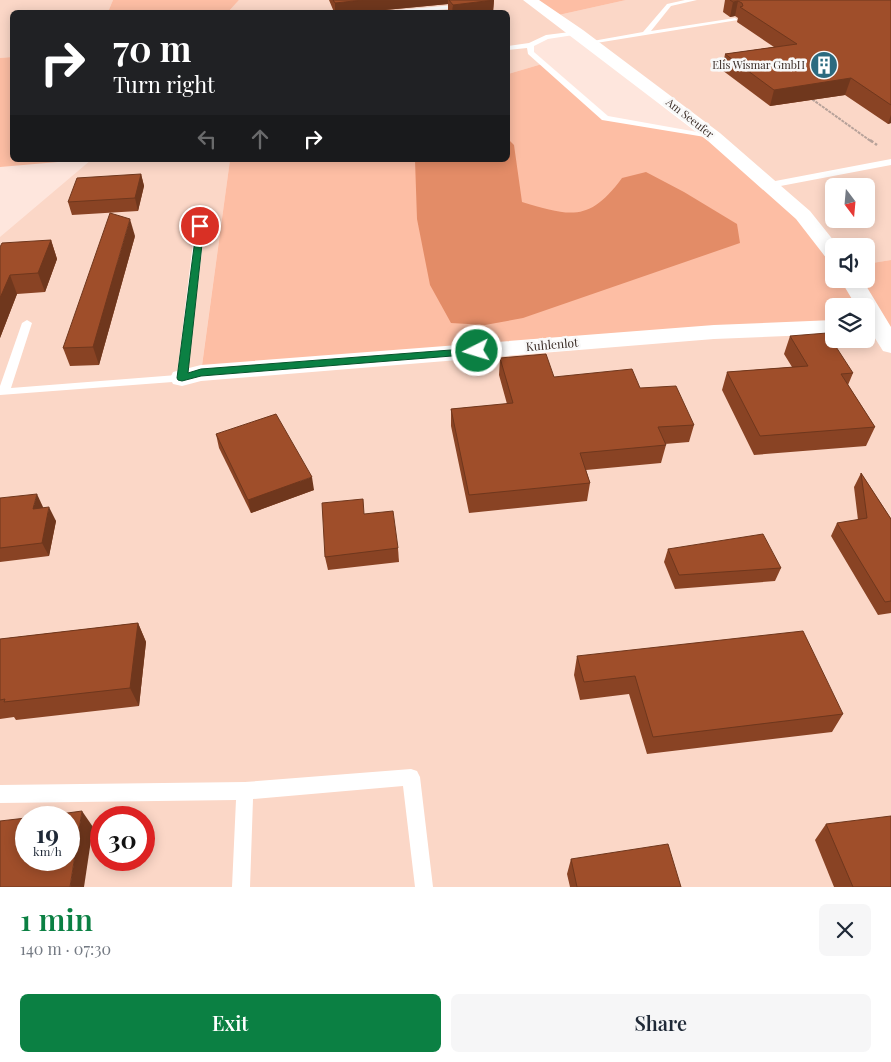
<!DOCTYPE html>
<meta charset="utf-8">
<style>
:root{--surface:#fff;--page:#f6f6f7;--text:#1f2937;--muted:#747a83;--accent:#0b8043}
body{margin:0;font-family:"Playfair Display",serif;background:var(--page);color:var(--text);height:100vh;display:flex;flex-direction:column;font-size:19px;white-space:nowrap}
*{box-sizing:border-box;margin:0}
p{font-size:16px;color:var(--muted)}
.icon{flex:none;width:28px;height:28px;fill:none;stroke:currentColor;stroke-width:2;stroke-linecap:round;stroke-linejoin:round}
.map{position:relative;height:887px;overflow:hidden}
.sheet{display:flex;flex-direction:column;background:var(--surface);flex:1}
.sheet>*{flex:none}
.guide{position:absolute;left:10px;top:10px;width:500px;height:152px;border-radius:8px;box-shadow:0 2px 12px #0003;background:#202124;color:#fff;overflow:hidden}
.needle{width:32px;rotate:164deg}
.tools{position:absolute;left:825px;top:178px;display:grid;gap:10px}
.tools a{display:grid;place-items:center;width:50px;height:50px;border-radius:8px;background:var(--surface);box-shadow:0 2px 12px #0003;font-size:25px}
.speed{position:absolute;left:15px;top:806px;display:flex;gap:10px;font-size:25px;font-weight:700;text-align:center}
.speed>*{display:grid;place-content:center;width:65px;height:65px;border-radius:50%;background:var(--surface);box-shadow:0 2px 12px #0003;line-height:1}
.speed small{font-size:12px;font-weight:400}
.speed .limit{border:8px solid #d22;background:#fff;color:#111}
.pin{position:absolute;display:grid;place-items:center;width:42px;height:42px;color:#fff;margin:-21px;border:2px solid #fff;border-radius:50%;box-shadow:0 1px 5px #0007}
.me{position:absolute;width:55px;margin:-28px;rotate:265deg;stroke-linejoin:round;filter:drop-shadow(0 0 4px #0008)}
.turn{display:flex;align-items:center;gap:18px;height:105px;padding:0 20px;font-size:22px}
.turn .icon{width:65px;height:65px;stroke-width:2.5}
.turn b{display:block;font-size:35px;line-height:42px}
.lanes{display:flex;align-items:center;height:48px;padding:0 20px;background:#0003;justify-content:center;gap:25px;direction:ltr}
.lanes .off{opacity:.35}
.round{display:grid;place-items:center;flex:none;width:52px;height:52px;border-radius:8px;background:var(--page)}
.headline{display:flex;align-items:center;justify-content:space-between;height:85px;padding:0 20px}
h1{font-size:30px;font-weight:600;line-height:38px;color:var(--accent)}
.cta{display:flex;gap:10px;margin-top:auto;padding:10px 20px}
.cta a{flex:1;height:58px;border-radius:8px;background:var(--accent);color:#fff;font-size:20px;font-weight:600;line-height:58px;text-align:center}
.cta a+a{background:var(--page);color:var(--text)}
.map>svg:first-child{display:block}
.built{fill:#fbd7c7;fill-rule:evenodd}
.green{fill:#fdbea4}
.water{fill:#e38c67}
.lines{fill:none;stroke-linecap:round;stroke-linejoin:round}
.path-far1{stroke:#b6a199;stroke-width:2;stroke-dasharray:3 1;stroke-linecap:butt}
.path{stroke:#b6a199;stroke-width:2.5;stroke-dasharray:4 2;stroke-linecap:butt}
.lane{fill:#fff;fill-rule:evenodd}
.street{fill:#fff;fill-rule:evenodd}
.wall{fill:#894324}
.shaded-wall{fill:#6f371d}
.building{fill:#9f4e2a;stroke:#6f371d}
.route{fill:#0b8043;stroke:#07532c}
.labels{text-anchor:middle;stroke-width:5;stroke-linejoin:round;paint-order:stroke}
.far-poi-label{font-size:11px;fill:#3a2c26;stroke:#f9f9f9;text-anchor:end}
.far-street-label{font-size:11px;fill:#3a2c26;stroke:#f9f9f9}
.street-label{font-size:12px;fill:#3a2c26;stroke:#f9f9f9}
</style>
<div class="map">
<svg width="891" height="887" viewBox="0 0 891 887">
<rect width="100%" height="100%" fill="#fee6dd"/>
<g class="built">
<path d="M0,0H113L108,12H12V57L0,58Z"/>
<path d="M239,0H530L554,16L626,0H891V260L866,264V246H834L803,215L578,33L546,37L531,45L530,53L542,64L508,74V12H228ZM834,186H866V219H834Z"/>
<path d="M91,160H230L201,372L834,327V339H866V326L880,325L891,347V887H0V237ZM26,818H69V860H26ZM101,818H144V860H101Z"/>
</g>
<g class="green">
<path d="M113,0H239L228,12H108Z"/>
<path d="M530,0H626L554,16Z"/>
<path d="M12,57V160H81L0,167V58Z"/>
<path d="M542,64L605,118L714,137L834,255V279H866V264L891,260V346L880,325L866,326V306H834V327L201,373L230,160H508V74Z"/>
</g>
<path class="water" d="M508,139L514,145L522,202C570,216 589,223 622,178L646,172L684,192L737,224L740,243L523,318L485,325L451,323L430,285L417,219L415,160H508Z"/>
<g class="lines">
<path class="path-far1" d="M809,97L872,142"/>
<path class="path" d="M870,140L877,145"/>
<g class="lane">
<path d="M451,0H457L460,8L415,12H394L397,10L454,5Z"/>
<path d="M685,0H697L671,6L651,31L735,18L738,20L590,44L587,42L643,32L667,4Z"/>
<path d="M578,31L580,32V34L548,39L534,46V52L608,116L714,135L718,137L717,139L602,120L528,54L527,48L508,50V46L529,43L546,35Z"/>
<path d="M891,159V165L770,188L766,185L770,182Z"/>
<path d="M200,223L205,226L186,381L0,395V386L22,323L27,320L32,323L11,388L177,375L195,226Z"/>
<path d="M411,769L417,771L420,777L433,887H415L403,786L253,799L250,887H232L236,800L0,803V785L245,782Z"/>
</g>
<g class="street">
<path d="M523,0H539L583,30L720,133L810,211L838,246H834V261L827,259L796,219L708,141Z"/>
<path d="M840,279H862L891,327V353L883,351L866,324V306H856Z"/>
<path d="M834,320V334L714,339L201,381L182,386L173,384L170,378L173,372L201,365L714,325Z"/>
</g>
</g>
<g class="wall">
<path d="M329,0H494L493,12H449L448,11V4L364,12H334Z"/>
<path d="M725,0H891V123L888,124L845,95L770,106L722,70L725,54L774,47L737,22L738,18L735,16L730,17L723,12Z"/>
<path d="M141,174L144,186L138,211L72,215L68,202Z"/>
<path d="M135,236L99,365L70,366L63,348Z"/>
<path d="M51,240L57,259L45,292L17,294L0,338V247Z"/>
<path d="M790,336L853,373L848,385L875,427L866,446L754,455L722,390L727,372L792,367L784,354Z"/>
<path d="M500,358L554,377L640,388L694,425L689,442L665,444L666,445L661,463L586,470L590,483L587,501L469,513L451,426V409L507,404L499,375Z"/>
<path d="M216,434L314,490L251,513L219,448Z"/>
<path d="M861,473L891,519V613L878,615L831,536L837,523L858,520L854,487Z"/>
<path d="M0,498L43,507V508L56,521L49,556L0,562Z"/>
<path d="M364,514L398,548L399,562L328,570L325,557Z"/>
<path d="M668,549L781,568L775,581L675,589L664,562Z"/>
<path d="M138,623L146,642L139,706L16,720L14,717L0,719V639Z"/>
<path d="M577,656L843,714L832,732L647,754L629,694L580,700L574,675Z"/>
<path d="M826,824L891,887H834L815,840Z"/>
<path d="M571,859L681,887H570L567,874Z"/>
</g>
<g class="shaded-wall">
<path d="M363,0H448V4L364,12H335V3Z"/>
<path d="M494,0L493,12H452L453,5Z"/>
<path d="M738,1L735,16L730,17L733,2Z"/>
<path d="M851,78L845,95L770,106L774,90Z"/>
<path d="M891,115V123L888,124Z"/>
<path d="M141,174L144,186L138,211L135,198Z"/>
<path d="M130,219L135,236L99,365L93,347Z"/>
<path d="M51,240L57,259L45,292L38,273Z"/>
<path d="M10,275L17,294L0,338V298Z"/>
<path d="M312,477L314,490L251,513L248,500Z"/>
<path d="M37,494L43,507L40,523L33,509Z"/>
<path d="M49,507L56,521L49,556L42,543Z"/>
<path d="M138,623L146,642L139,706L130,688Z"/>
<path d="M82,811L93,827L84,887H70Z"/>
</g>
<g class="building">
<path d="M333,0H363L335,3Z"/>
<path d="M449,0H494L453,5Z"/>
<path d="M730,0H891V105L851,78L774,90L725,54L797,44L740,7L743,6L742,3L738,1L733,2Z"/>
<path d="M141,174L135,198L68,202L77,178Z"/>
<path d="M110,213L130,219L93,347L63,348Z"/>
<path d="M51,240L38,273L10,275L0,298V247L2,243Z"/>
<path d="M827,333L853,373L841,374L875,427L760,436L727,372L808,366L790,336Z"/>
<path d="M546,354L554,377L632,369L640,388L676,386L694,425L658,427L666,445L580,453L590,483L469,495L451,409L513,403L500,358Z"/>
<path d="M276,414L312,477L248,500L216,434Z"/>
<path d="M861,473L891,519V601L885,602L837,523L867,518Z"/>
<path d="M37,494L33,509L49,507L42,543L0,548V498Z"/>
<path d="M363,499L364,514L393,511L398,548L325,557L322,503Z"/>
<path d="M763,534L781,568L679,575L668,549Z"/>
<path d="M138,623L130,688L4,702L5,699L0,700V639Z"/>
<path d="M803,631L843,714L653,737L635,676L584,682L577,656Z"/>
<path d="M82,811L70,887H0V821L26,818V860H69V818H31Z"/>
<path d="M891,816V887H853L826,824Z"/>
<path d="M668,844L681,887H577L571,859Z"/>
</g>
<path class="route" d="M197,224L204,226L188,373L201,369L477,348L482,351L477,354L201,376L182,381L178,380L177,378Z"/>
<defs>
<g id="building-disc" transform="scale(1.4375)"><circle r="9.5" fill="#2b6a7f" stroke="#f9f9f9"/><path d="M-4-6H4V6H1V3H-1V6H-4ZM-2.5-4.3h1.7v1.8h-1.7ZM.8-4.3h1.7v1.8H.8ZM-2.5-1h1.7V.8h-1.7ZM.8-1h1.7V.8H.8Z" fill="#fff"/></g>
</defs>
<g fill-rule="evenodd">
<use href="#building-disc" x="824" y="65"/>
</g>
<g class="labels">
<g class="far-poi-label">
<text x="805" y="69">Elis Wismar GmbH</text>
</g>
<g class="far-street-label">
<text transform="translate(690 118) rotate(38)" y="4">Am Seeufer</text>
</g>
<g class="street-label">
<text transform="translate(552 345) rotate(-5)" y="4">Kuhlenlot</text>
</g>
</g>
</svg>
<div class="tools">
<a><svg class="needle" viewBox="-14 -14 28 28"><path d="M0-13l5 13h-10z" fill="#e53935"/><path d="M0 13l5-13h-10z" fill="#747a83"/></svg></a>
<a><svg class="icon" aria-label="sound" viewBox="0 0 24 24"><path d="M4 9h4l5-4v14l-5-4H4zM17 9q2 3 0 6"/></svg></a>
<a><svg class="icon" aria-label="layers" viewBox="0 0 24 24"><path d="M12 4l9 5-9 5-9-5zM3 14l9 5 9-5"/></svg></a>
</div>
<div class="speed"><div>19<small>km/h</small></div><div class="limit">30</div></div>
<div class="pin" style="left:200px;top:226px;background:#d93025"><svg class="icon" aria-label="arrive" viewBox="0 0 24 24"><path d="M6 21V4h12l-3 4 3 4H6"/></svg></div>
<svg class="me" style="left:477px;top:351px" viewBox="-20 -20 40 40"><circle r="17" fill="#0b8043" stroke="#fff" stroke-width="3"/><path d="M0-11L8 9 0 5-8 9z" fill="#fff"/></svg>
<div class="guide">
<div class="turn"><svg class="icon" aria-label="right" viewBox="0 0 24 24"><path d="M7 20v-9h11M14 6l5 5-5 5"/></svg><div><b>70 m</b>Turn right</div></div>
<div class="lanes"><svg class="icon off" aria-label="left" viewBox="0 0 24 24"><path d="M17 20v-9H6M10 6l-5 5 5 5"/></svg><svg class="icon off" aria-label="ahead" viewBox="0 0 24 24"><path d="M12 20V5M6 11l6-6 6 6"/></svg><svg class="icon" aria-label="right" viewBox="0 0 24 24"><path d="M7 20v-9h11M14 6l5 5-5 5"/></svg></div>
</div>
</div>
<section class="sheet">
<div class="headline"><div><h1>1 min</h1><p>140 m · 07:30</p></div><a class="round"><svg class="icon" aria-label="close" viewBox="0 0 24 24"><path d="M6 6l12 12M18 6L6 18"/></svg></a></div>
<div class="cta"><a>Exit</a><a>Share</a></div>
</section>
